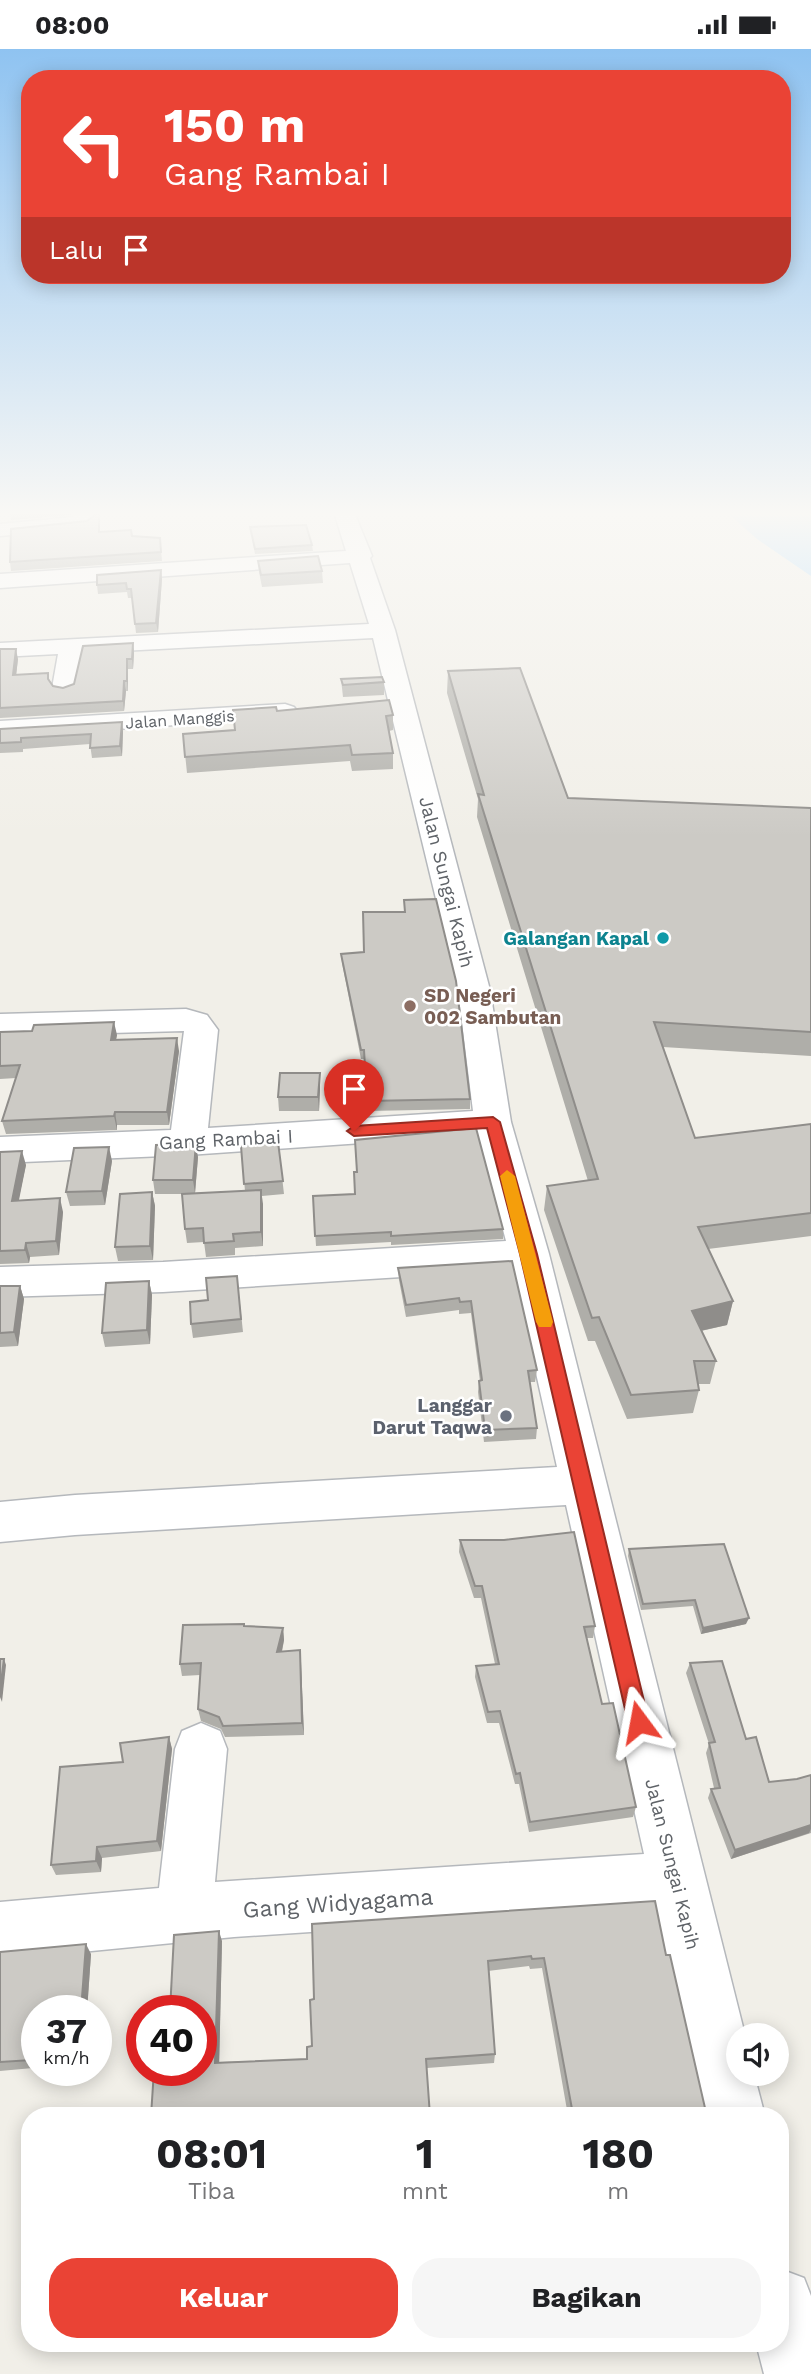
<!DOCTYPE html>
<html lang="id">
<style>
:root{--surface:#fff;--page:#f6f6f6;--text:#202124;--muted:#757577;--accent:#ea4335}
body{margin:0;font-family:"Work Sans",sans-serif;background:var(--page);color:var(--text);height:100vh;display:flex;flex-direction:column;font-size:26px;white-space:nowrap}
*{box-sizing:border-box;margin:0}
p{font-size:23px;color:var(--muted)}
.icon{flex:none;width:38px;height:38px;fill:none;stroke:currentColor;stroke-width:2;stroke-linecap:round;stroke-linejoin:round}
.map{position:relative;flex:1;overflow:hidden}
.sheet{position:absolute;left:21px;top:2058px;width:768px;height:245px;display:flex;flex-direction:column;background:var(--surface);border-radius:28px;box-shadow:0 4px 18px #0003}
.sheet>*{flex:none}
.top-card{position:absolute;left:21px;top:21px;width:770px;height:214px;border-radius:28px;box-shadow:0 4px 18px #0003;background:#ea4335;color:#fff;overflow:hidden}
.fabs{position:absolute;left:726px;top:1974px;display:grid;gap:14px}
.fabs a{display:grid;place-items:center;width:63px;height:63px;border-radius:50%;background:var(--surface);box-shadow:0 4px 18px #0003;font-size:35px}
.speed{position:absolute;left:21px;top:1946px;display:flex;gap:14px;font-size:35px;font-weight:700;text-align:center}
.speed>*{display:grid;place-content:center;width:91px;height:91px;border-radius:50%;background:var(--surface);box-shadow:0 4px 18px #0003;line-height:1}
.speed small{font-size:18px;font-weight:400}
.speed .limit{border:10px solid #d22;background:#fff;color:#111}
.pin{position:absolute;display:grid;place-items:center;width:60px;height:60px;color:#fff;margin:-72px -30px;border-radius:50% 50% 50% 0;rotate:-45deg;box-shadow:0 0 7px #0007}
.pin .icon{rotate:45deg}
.me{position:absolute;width:77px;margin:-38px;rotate:347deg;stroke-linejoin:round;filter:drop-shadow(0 0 5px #0008)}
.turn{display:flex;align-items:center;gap:24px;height:147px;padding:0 28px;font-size:32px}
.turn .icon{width:91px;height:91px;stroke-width:2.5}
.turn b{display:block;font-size:49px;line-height:60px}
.then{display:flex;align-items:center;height:66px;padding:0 28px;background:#0003;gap:14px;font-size:26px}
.eta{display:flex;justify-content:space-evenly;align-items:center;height:119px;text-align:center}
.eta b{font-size:42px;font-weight:700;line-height:49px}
.primary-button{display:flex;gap:14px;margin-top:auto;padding:14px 28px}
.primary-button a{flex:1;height:80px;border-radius:28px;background:var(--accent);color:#fff;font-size:28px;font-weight:700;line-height:80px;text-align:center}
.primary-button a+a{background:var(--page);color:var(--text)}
.status{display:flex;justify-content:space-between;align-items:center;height:49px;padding:0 35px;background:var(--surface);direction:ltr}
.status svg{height:19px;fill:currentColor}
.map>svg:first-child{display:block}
.water{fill:#aadaff}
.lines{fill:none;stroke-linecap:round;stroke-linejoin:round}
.minor-casing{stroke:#b5b8bc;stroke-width:3}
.minor{fill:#fff;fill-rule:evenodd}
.wall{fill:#afaea9}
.shaded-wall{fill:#8f8d8a}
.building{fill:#cccac5;stroke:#8f8d8a;stroke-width:2}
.route{fill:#ea4335;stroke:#982c22;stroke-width:2}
.slow{fill:#f59e0b}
.culture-dot{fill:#0f9aa8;stroke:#fff;stroke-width:2.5}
.education-dot{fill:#8d6e63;stroke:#fff;stroke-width:2.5}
.worship-dot{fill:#6b7280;stroke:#fff;stroke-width:2.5}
.labels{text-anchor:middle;stroke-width:5;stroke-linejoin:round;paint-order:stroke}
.far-street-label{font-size:16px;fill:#5f6368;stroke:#fff}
.street-label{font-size:19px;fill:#5f6368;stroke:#fff}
.culture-label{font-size:19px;font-weight:bold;fill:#0d838f;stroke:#fff;text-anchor:end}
.education-label{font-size:19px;font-weight:bold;fill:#785e54;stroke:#fff;text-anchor:start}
.worship-label{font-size:19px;font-weight:bold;fill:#5b616d;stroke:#fff;text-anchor:end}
.near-street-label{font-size:23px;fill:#5f6368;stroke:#fff}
</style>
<div class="status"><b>08:00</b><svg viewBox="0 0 49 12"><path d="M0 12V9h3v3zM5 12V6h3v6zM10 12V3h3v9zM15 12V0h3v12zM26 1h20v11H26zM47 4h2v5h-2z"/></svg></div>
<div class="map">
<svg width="811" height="2325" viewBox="0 0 811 2325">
<rect width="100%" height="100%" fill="#f1efe8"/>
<path class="water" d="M727,463H811V527L757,490Z"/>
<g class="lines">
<g class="minor-casing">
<g id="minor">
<path d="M74,463H94L95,471L88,478L81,480L0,487V475L74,468Z"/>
<path d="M334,463H354L372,507L370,509L395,581L490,941L511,1073L549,1205L745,1986H738V2025H754L765,2067H703L656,1860L234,1888L0,1911V1853L159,1839L175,1700L182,1682L201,1674L220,1682L227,1700L215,1833L644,1805L566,1456L75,1486L0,1493V1453L75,1446L557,1418L513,1221L163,1243L0,1248V1218L163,1213L506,1192L478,1086L188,1106L0,1114V1088L171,1081L184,982L0,987V965L186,960L207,966L218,981L208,1079L473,1062L458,941L373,589L82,604L76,639L73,644L64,646L55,644L52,639L58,605L0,608V594L369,575L350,514L0,539V525L346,502Z"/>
<path d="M285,655L294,658L298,663L294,668L0,688V672Z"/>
<path d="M780,2220L804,2229L811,2247V2325H764L756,2294H780Z"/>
</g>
</g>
<use href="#minor" class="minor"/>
</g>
<g class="wall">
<path d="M96,465L100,483L132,487L160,489L162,512L11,522L10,513L87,472Z"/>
<path d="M250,478L312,496L313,502L255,505Z"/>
<path d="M258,512L322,522L323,534L262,538L259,523Z"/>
<path d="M161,521L162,530L158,583L136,584L132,549H128L127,543L98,545L97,536Z"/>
<path d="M133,594L134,604L133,620H128V642H126L124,662L0,669V600L18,610L16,626L48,624L50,634L53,637L63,639L74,635Z"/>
<path d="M448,622L568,749L811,759V1007L663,998L695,1089L811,1075V1187L708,1200L733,1252L727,1276L701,1282L716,1312L710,1335H698L699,1341L693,1364L627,1370L595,1292H588L544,1161L547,1137L588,1132L477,768L478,750L447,644Z"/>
<path d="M341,630L384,633V646L343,648Z"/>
<path d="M277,662L393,666V681L389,682L393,704V720L352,722L350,712L187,724L183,685L235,681Z"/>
<path d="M122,673L123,683L122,707L92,709L90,695L23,700V703L0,704V680Z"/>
<path d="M341,905L470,1050V1060L368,1062L364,1010H361L342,914Z"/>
<path d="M0,983L117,986L116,991L179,1002L169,1076H117V1081L6,1085L2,1072L16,1029L0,1030Z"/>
<path d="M320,1038L319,1062H279L278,1048Z"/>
<path d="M278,1093L284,1145L262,1147L263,1197L235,1199V1206L206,1208L204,1193L187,1194L185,1180L182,1145H155L153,1131L198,1108L195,1144L245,1142L241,1097Z"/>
<path d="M0,1103L26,1116L18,1152L63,1163L59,1206L30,1208L29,1214L0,1215Z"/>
<path d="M112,1112L105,1156L70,1157L66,1143Z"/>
<path d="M152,1143L155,1157L153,1211L118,1212L115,1198Z"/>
<path d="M355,1145L503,1180V1190L391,1196V1193L316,1197L313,1147Z"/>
<path d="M512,1212L537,1321L535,1333H530L537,1379L536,1390L484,1393L478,1343L479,1332H480L471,1264L459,1265V1261L406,1268L399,1231L398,1219Z"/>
<path d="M237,1227L243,1283L193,1289L191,1275L208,1251Z"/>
<path d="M149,1232L152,1246L150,1295L105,1298L102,1284Z"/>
<path d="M0,1237H20L24,1250L18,1297L0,1298Z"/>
<path d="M460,1491L595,1577L593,1589H587L602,1655L636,1758L633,1768L529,1783L519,1735H515L499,1674H487L475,1628L476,1617L495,1615L481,1549H474L459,1503Z"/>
<path d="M629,1500L746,1575L701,1585L693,1557L641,1561L628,1507Z"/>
<path d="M245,1577L283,1579L284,1591L282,1603L300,1601L304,1686L225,1688L221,1680L201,1672L198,1660L200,1626L182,1627L180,1615Z"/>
<path d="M690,1614L746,1690L769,1733L797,1730L811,1726V1784L731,1810L708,1749L711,1740L714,1739L706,1704L709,1695L686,1624Z"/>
<path d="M169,1688L172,1700L161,1802L102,1809L101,1823L56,1826L51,1816L123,1713Z"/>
<path d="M312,1875L666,1906L705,2059L567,2061L542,1919L530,1920L529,1917L488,1922L495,2005L494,2014L427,2019L201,2021L222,1892L219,2013L307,2010L312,1997L314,1950Z"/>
<path d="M0,1903L91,1905L87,1962H37V2021H60L36,2023L33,2019L0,2022Z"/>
</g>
<g class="shaded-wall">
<path d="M10,463H73L71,466L11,471Z"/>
<path d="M161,521L162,530L158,583L156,574Z"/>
<path d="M133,594L134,604L133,620L132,610Z"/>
<path d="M16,600L18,610L15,636L13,626Z"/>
<path d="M127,610L128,620V642L127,632Z"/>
<path d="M124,632L126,642L124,662L123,652Z"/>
<path d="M122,673L123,683L122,707L120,697Z"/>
<path d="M114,973L117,986L113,1004L111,991Z"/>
<path d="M177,989L179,1002L169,1076L167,1063Z"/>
<path d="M320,1024V1038L319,1062L318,1048Z"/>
<path d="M115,1063L117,1076V1081L114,1067Z"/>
<path d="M196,1094L198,1108L195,1144L193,1131Z"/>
<path d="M109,1098L112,1112L105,1156L102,1142Z"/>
<path d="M22,1102L26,1116L16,1166L12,1152Z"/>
<path d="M261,1141L263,1155V1197L261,1183Z"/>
<path d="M152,1143L155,1157L153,1211L150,1197Z"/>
<path d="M60,1149L63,1163L59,1206L56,1192Z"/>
<path d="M26,1194L30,1208L29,1214L25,1201Z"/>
<path d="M149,1232L152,1246L150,1295L147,1281Z"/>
<path d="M20,1237L24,1250L18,1297L14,1283Z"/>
<path d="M733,1252L727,1276L686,1285L692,1262Z"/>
<path d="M749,1569L746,1575L701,1585L703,1579Z"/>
<path d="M283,1579L284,1591L279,1615L277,1603Z"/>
<path d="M300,1601L301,1613L304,1686L302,1674Z"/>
<path d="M4,1610L6,1616L2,1653L0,1648V1641Z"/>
<path d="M169,1688L172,1700L161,1802L157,1792Z"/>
<path d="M811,1776V1780L809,1784L731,1810L735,1801Z"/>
<path d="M97,1798L102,1809L101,1823L96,1812Z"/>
<path d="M219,1882L222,1892L219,2022L215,2014Z"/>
<path d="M86,1895L91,1905L87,1962H81Z"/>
</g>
<g class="building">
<path d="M95,463H99V483L131,481L132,487L160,489L161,503L10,513L11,480L87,472L96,465Z"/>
<path d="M306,476L312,496L255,500L250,478Z"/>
<path d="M318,507L322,522L261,526L258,512Z"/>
<path d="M161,521L156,574L135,575L131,540H127L126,534L97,536V526Z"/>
<path d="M133,594L132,610H127V632H124L123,652L0,659V600H16L13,626L48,624V630L53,637L63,639L74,635L83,597Z"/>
<path d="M520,619L568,749L811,759V983L654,973L695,1089L811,1075V1164L698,1178L733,1252L692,1262L716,1312H694L699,1341L631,1346L599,1268L592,1269L547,1137L598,1130L478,745L484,746L448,622Z"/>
<path d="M382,628L384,633L343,636L341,630Z"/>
<path d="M389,651L393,666L386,667L393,704L352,706L350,696L185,708L183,685L235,681L233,661L276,658L277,662Z"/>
<path d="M122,673L120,697L90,699L91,685L21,689V693L0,694V680Z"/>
<path d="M436,850L456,932L470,1050L367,1052L364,1001H361L341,905L364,903L363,863H405L404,851Z"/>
<path d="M114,973L111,991L177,989L167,1063H115L114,1067L2,1072L20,1016L0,1017V983L32,982L34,976Z"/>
<path d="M280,1024H320L318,1048H278Z"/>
<path d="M476,1079L503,1180L391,1187V1183L315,1187L313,1147L355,1145L354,1123H357L355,1091Z"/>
<path d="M278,1093L283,1132L244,1135L241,1097Z"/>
<path d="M196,1094L193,1131H153L156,1096Z"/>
<path d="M109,1098L102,1142L66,1143L74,1099Z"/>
<path d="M22,1102L12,1152L60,1149L56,1192L26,1194L25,1201L0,1202V1103Z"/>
<path d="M261,1141V1183L233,1185L234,1192L204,1194L203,1179L185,1180L182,1145Z"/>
<path d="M152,1143L150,1197L115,1198L120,1145Z"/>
<path d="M512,1212L537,1321L528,1322L537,1379L485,1381L479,1332L482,1331L471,1252L460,1253L459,1249L406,1256L398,1219Z"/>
<path d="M237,1227L241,1270L191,1275L190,1253L208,1251L206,1229Z"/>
<path d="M149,1232L147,1281L102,1284L106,1234Z"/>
<path d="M0,1237H20L14,1283L0,1284Z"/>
<path d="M574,1483L595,1577L584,1578L602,1655L613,1654L636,1758L530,1773L520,1724L516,1725L500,1662L488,1663L476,1617L499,1615L482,1537H475L460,1491H504Z"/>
<path d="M724,1495L749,1569L703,1579L695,1551L643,1555L629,1500Z"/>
<path d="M244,1575V1577L283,1579L277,1603L300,1601L302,1674L223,1677L219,1668L198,1660L201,1614L180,1615L183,1576Z"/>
<path d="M0,1610H4L0,1641Z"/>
<path d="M722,1612L746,1690L756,1688L769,1733L797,1730L811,1726V1776L735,1801L711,1740L720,1739L709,1694L715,1693L690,1614Z"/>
<path d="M169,1688L157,1792L97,1798L96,1812L51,1816L60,1718L123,1713L120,1694Z"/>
<path d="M655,1852L666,1906H670L705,2059L718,2062L719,2067H527L572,2060L544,1909L532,1910L531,1907L488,1912L495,2005L426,2010L430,2067H151L154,2021H201V1962H170L174,1886L219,1882L215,2014L307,2010V1998L312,1997L310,1951L314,1950L312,1875Z"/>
<path d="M86,1895L81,1962H37V2014L30,2015L31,2011L0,2013V1903Z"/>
</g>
<linearGradient id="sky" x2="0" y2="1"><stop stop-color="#8fc3f1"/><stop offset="0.59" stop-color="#f9f8f5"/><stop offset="1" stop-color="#f9f8f5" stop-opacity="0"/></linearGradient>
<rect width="811" height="788" fill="url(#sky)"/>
<path class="route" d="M493,1068L500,1073L537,1205L649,1673L646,1681L639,1684L631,1681L628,1673L520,1205L487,1079L354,1087L347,1082L354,1077Z"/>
<path class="slow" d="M507,1121L515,1127L553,1273L551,1278H539L536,1273L500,1127Z"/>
<circle class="culture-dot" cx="663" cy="889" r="7"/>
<circle class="education-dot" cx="410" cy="957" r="7"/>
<circle class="worship-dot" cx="506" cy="1367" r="7"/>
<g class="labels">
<g class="far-street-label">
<text transform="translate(180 670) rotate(-4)" y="6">Jalan Manggis</text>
</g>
<g class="street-label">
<text transform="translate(447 833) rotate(76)" y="7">Jalan Sungai Kapih</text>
<text transform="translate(226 1090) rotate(-3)" y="7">Gang Rambai I</text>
<text transform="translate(673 1815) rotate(76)" y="7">Jalan Sungai Kapih</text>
</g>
<g class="culture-label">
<text x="649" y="896">Galangan Kapal</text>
</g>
<g class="education-label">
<text x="424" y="953">SD Negeri<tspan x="424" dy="22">002 Sambutan</tspan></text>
</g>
<g class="worship-label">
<text x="492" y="1363">Langgar<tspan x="492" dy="22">Darut Taqwa</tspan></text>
</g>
<g class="near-street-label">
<text transform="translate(338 1854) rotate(-4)" y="8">Gang Widyagama</text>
</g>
</g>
</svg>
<div class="fabs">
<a><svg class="icon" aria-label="sound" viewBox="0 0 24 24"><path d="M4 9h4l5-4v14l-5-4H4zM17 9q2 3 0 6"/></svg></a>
</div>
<div class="speed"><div>37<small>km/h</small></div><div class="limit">40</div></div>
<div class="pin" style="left:354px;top:1082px;background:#d93025"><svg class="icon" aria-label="arrive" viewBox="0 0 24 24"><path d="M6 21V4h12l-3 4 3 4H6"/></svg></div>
<svg class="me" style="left:639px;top:1673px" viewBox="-20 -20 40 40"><path d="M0-17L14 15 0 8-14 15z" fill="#ea4335" stroke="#fff" stroke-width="4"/></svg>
<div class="top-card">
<div class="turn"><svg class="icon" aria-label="left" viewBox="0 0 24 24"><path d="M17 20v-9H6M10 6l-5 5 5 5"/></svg><div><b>150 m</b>Gang Rambai I</div></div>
<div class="then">Lalu<svg class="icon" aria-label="arrive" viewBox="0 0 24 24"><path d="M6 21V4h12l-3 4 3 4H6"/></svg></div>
</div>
<section class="sheet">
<div class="eta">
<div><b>08:01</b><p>Tiba</p></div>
<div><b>1</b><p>mnt</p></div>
<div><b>180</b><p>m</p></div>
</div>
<div class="primary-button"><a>Keluar</a><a>Bagikan</a></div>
</section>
</div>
